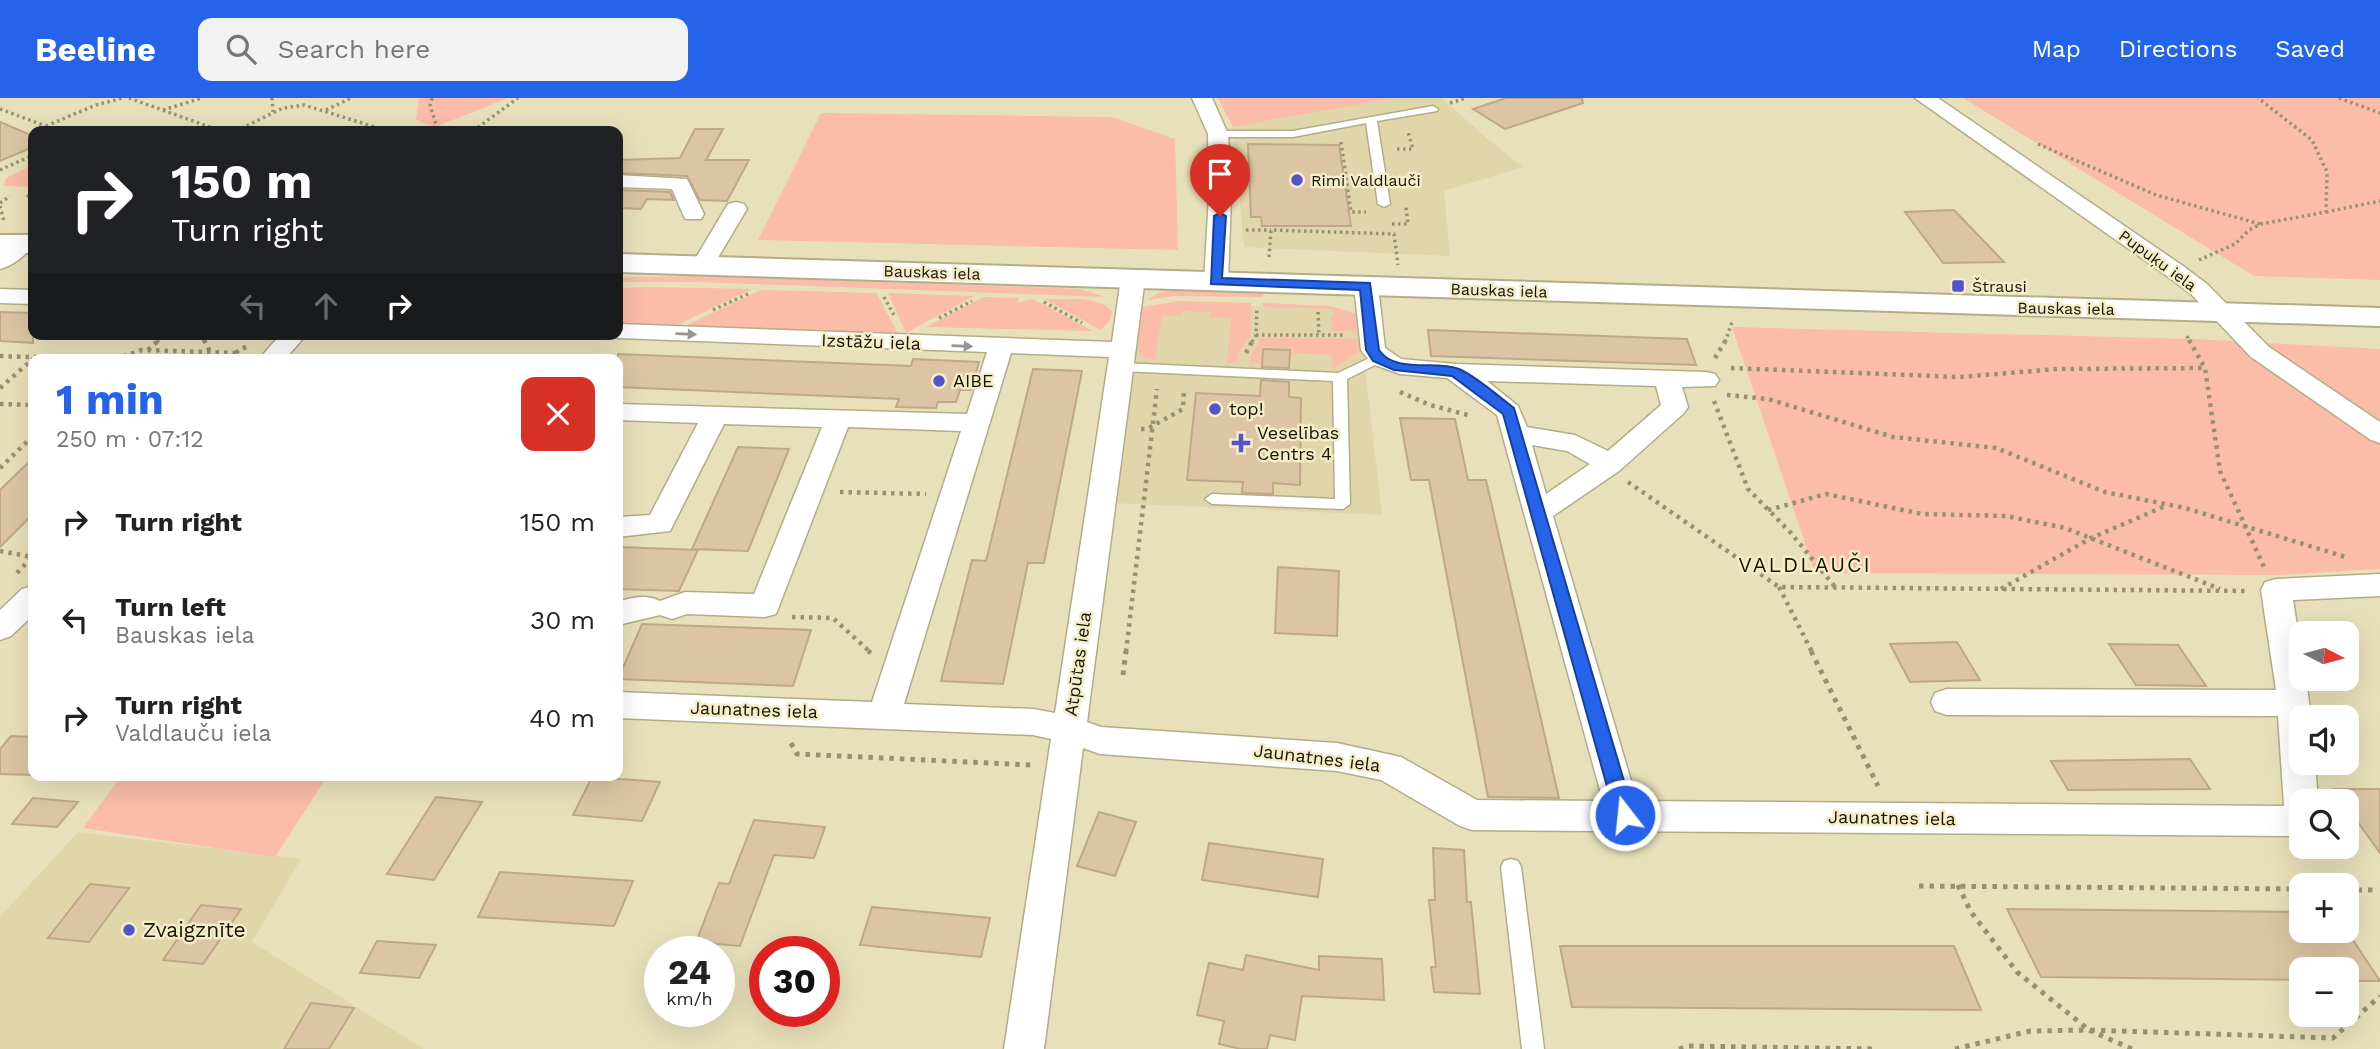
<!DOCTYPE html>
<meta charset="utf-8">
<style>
:root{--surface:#fff;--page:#f2f2f2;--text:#222;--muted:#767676;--accent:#2563eb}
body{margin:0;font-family:"Work Sans",sans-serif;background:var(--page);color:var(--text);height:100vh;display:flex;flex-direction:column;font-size:26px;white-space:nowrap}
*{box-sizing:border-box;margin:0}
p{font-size:23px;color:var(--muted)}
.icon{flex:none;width:38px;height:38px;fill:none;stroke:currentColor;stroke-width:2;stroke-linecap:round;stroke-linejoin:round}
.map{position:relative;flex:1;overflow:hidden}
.side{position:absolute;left:28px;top:256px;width:595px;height:427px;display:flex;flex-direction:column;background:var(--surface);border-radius:14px;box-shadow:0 7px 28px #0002}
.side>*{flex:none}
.banner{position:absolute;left:28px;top:28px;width:595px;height:214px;border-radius:14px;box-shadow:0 7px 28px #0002;background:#202124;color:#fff;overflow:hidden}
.needle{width:46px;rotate:96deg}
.fabs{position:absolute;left:2289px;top:523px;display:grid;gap:14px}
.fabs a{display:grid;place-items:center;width:70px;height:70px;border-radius:14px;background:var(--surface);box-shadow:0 7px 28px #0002;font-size:35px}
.speed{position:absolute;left:644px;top:838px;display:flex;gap:14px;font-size:35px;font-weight:700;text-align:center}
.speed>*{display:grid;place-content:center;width:91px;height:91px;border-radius:50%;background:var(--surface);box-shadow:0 7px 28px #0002;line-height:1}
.speed small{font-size:18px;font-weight:400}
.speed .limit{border:10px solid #d22;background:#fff;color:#111}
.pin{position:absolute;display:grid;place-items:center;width:60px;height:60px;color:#fff;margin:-72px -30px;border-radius:50% 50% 50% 0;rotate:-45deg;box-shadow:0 0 7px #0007}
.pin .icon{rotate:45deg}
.me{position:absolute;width:77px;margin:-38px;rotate:344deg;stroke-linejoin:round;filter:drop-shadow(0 0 5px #0008)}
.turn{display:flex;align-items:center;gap:24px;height:147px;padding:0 28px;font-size:32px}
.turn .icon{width:91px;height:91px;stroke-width:2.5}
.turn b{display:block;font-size:49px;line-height:60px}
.lanes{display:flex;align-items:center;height:66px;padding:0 28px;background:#0003;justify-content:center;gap:35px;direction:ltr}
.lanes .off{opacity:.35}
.round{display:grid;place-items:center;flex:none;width:74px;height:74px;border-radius:14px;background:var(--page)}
.overview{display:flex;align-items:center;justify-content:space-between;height:119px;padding:0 28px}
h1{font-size:42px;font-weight:700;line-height:52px;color:var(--accent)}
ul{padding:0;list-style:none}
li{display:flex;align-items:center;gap:21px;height:98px;padding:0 28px}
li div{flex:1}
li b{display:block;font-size:26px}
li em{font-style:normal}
header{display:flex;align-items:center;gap:42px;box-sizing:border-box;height:98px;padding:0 35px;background:var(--accent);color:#fff}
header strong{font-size:33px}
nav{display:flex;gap:38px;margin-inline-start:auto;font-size:24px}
.search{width:490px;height:63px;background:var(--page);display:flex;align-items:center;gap:18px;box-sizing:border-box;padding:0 24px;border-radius:14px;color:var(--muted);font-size:26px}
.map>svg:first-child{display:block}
.built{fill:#e0d6a9}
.green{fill:#fbbca9}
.building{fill:#dbc5a4;stroke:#bea888;stroke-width:2}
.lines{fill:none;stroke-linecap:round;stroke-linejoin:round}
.service-casing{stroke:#b4ac88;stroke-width:3}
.minor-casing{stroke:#b4ac88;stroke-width:3}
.secondary-casing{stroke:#b4ac88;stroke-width:4}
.path-far2{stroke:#979174;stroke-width:3.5;stroke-dasharray:2.5 3.5;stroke-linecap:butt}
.path-far1{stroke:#979174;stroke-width:4.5;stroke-dasharray:3.5 5;stroke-linecap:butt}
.path{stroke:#979174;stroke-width:5;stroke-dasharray:4.5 6;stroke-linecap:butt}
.service{fill:#fff;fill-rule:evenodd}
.minor{fill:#fff;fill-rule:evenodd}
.secondary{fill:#fff;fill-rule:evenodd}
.oneway{fill:#97958f}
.route{fill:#2563eb;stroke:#184099;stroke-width:2}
.poi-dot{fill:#5354cb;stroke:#f5edc7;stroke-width:2.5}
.labels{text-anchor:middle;stroke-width:5;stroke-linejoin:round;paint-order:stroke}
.far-poi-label{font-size:16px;fill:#171407;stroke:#f5edc7;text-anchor:start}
.far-street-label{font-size:16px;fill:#171407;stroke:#f5edc7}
.street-label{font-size:18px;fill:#171407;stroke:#f5edc7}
.poi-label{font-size:18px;fill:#171407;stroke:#f5edc7;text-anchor:start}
.quarter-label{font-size:21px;letter-spacing:2px;fill:#171407;stroke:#f5edc7}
.near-poi-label{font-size:21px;fill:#171407;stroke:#f5edc7;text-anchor:start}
</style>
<header>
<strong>Beeline</strong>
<div class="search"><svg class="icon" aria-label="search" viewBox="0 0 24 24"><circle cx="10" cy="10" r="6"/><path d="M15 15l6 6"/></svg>Search here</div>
<nav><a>Map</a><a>Directions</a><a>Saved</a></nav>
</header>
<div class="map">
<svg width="2380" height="951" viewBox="0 0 2380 951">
<rect width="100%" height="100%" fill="#e8e0ba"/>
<g class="built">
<path d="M1394,0H1442L1491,44L1523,69L1444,93L1450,158L1244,149L1233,29Z"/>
<path d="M1182,207L1328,209L1359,217L1382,417L1091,404L1119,210Z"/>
<path d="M78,734L301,761L252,844L424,951H0V819Z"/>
</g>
<g class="green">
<path d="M419,0H508L435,29L416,22Z"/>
<path d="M1218,0H1394L1233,29Z"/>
<path d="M1963,0H2380V182L2254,178Z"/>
<path d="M821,15L1112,19L1175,41L1178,152L758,142Z"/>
<path d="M33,67V87L30,89L4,88L6,80Z"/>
<path d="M714,178L1080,191L1105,199L698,184H618V179Z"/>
<path d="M650,189L752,191L673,229L618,226V190Z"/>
<path d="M761,192L876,195L900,239L681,230Z"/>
<path d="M1172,193L1263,195V199L1175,198L1147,202L1158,195Z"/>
<path d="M888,195L974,198L906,235Z"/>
<path d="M984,199L1019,200L1017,205L1033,201L1093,233L926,229Z"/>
<path d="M1044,201C1064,202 1098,197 1112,213L1111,221L1101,232Z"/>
<path d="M1179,203L1251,205L1250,239L1238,255L1236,265H1227L1231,220L1210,219L1211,214L1182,213L1181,218L1162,217L1155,262L1146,261L1138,254L1142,209Z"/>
<path d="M1262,205L1330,208L1357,216L1360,233H1332L1331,217H1335L1334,211L1263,209Z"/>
<path d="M1732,229L2192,241L2380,251V471L2277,477L1815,475Z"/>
<path d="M1262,240L1359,241V254L1333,271L1332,257L1292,255L1291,250L1261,249L1260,266H1250L1251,257Z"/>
<path d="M122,677H328L275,759L83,730Z"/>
</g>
<g class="building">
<path d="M1506,0H1582L1583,5L1505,31L1473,11Z"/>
<path d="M0,24L33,38V49L0,63Z"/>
<path d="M695,31H723L706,62H749L727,103L700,102L687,78L618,75V62L680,60Z"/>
<path d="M1248,46L1339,47L1351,128H1262L1261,119H1251Z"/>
<path d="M618,92L670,94L674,102L647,101L641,111L618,110Z"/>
<path d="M1954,112L2004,164L1943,165L1905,114Z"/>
<path d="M0,214L33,215V245L0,243Z"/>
<path d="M1428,232L1687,241L1696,267L1431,258Z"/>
<path d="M1263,251L1290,252L1289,270L1262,269Z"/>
<path d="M618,256L911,268L913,261L979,264L971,292H960L956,304H938L936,310L896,309L899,301L618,289Z"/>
<path d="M1033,271L1082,273L1044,465H1028L1003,586L941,583L972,462L986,463Z"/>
<path d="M1261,282L1289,284V299L1301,300L1300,387L1273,385V396L1242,395L1243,384L1187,382L1196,295L1260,298Z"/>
<path d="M1400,320L1455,321L1468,382H1486L1559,700L1488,699L1429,382H1411Z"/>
<path d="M738,349L789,351L748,453L692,451Z"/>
<path d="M33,360V416L0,449V392Z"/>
<path d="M618,449L698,452L679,493L618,491Z"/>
<path d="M1278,469L1339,473L1337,538L1275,535Z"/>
<path d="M642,526L811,532L793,588L618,581Z"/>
<path d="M1957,544L1980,582L1910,584L1890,546Z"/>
<path d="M2109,546L2178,547L2206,588L2136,587Z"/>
<path d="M11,638L33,639V677L0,676V651Z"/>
<path d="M2190,661L2210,691L2068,692L2051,663Z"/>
<path d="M592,679L660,684L642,723L573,717Z"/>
<path d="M2334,691H2380V755L2347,709V704H2343Z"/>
<path d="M436,699L482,704L434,782L387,776Z"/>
<path d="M33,700L78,704L57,729L12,726Z"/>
<path d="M1099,714L1136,724L1115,778L1077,768Z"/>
<path d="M754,722L825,729L814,760L774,757L740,848L696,844L719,785L729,786Z"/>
<path d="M1209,745L1323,761L1318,799L1202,782Z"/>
<path d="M1433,750L1464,752L1467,804H1471L1480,896L1434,894L1431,869H1436L1429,802H1435Z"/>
<path d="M500,774L633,783L614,828L478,819Z"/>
<path d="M90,786L129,790L89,844L48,840Z"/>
<path d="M201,807L241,811L203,866L163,862Z"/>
<path d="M872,809L990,820L981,859L860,847Z"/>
<path d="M2007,811L2301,814V833H2347L2380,883H2347V872H2301V882L2041,879Z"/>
<path d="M377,843L436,847L419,880L360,875Z"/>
<path d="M1560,848H1954L1981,912L1572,909Z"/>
<path d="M1246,857L1319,872V858L1382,861L1384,902L1302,898L1295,942L1270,937L1267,951H1241L1219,946L1224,923L1197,917L1209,865L1243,872Z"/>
<path d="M311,905L354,910L329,951H284Z"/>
</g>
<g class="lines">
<g class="service-casing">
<g id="service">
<path d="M1433,8L1438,11L1437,13L1377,23L1390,106L1384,109L1378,106L1366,25L1293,39H1218L1213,36L1218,33H1293Z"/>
<path d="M1378,256L1385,260L1383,263L1347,281L1350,406L1343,411L1212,406L1205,401L1212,396L1335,401L1333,283L1122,273L1115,269L1122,265L1338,275Z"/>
<path d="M1511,761L1518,763L1521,769L1544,951H1522L1501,769L1504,763Z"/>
</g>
</g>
<g class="minor-casing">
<g id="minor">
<path d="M1192,0H1212L1228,36L1231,98L1228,184L1224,189H1208L1204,184L1209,98L1208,36Z"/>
<path d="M1915,0H1938L2183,168L2207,186L2269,249L2380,324V345L2371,342L2251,259L2191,196L2167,178Z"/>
<path d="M618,77L687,81L704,116L701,121H685L672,91L618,89Z"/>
<path d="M736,104L744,106L747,111L713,168L710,173H694L691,168L725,111L728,106Z"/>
<path d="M23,139L31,141L33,145C29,156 12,168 0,171V153L15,141Z"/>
<path d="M1133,173L1141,175L1145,180L1087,624L1101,629L1337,645L1401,659L1477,702L1603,703L1497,317L1447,280L1400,276L1372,266L1361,252L1354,188L1358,183H1374L1378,188L1385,250L1401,261L1456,266L1706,274L1715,276L1719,282L1715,288L1682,289L1688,309L1684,315L1619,373L1553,418L1637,703L2284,708L2278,618L1947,617L1935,613L1931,604L1935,595L1947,591L2276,592L2261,492L2265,484L2276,481L2380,476V498L2293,502L2301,552V581H2306L2311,620H2301V665H2315L2318,704H2301V738L1472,732L1460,728L1381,682L1337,673L1100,656L1083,650L1044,951H1004L1051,641L1033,637L618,620V594L872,604L961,333L848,329L776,516L765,519L687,516L672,521L660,517L618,527V504C632,499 647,496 660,503L685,494L754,496L822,329L724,326L670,433L618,439V419L650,417L698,325L618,322V306L967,316L987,254L618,240L608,236H618V226L1112,244L1121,180L1125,175ZM1011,255L1109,259L1055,615L1033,611L904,606ZM1487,283L1656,288L1661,307L1608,353L1575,337L1527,329L1518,308ZM1532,347L1567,353L1590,366L1546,396Z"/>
<path d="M0,191L33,192V206L0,205Z"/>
<path d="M281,236H307L285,261H259Z"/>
<path d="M33,488V517L11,538L0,542V512L22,491Z"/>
</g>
</g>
<g class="secondary-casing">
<g id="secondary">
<rect x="0" y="137" width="33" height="18"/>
<path d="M618,156L2380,210V228L618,174Z"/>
</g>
</g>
<g class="path-far2">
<path d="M129,0L221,33"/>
<path d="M272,0L273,14"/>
<path d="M432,0L430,7L438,33"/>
<path d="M2339,0L2380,15"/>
<path d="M1450,5L1466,0"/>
<path d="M0,11L59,33"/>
<path d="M163,12L202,0"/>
<path d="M326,12L351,0"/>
<path d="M46,28L96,7L123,0"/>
<path d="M236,33L283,10L304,7L388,33"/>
<path d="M473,33L518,0"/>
<path d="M1341,44L1351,114H1366"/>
<path d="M2038,46L2156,97L2260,126"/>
<path d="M1397,51H1413L1408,34"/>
<path d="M0,72L33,57"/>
<path d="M27,99L33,94"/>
<path d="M0,105L10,98"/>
<path d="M0,108L4,123"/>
<path d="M2326,114L2380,103"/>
<path d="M1392,126H1408L1406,109"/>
<path d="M1246,132H1271"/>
<path d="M1269,159L1271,132L1394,136L1398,167"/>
<path d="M2199,162L2235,146L2249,132L2261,126L2326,114L2327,74L2312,42L2258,0"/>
<path d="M884,199L895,219"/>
<path d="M1044,204L1082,225"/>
<path d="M713,212L750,195"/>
<path d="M1318,214L1319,237"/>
<path d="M939,220L972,203"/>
<path d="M201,236L205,244"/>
<path d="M1256,237H1343"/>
<path d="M2187,238L2190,244"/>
<path d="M157,244L165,236"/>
<path d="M1252,244L1256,237L1257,210"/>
<path d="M1725,244L1732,224"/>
</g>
<g class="path-far1">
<path d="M204,242L210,254"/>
<path d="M2189,242L2205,270L2220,373L2264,469"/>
<path d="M148,252L159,242"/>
<path d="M1246,255L1253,242"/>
<path d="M0,258L95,261"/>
<path d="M1715,260L1726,242"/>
<path d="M115,261L142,252L236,255"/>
<path d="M230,261L240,251L247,249"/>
<path d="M1731,270L1959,279L2058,271L2204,270"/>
<path d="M0,290L33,261"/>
<path d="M1400,294L1430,307L1468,317"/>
<path d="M1727,297L1768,301L1893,339L1996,350L2105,394L2185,410L2349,460"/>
<path d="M1714,303L1748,391L1791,435L1835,489"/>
<path d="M0,306L33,307"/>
<path d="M1141,331H1147L1183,311L1184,292"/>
<path d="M0,370L33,338"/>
<path d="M1628,384L1779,489L2248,493"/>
<path d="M840,394L926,396"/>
<path d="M1768,412L1826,396L1922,416L2006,418L2065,430L2220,491"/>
<path d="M0,453L32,459"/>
<path d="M17,475L33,458"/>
<path d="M1779,489L1812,554"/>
<path d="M2001,491L2091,440L2168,407"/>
<path d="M792,519L833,520L870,554"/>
<path d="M1126,554L1157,291"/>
</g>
<g class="path">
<path d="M868,553L871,555"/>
<path d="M1811,553L1878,688"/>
<path d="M1123,577L1126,553"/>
<path d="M791,645L797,656L1031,667"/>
<path d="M1958,787L1971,814L2017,874L2089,932L2333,940L2380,898"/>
<path d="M1919,788L2301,791"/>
<path d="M2347,792H2374"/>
<path d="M1679,951L1688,948L1878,951"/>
<path d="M1955,951L2030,933L2089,932L2132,951"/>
</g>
<use href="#service" class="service"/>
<use href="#minor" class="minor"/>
<use href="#secondary" class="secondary"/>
</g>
<defs><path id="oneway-solid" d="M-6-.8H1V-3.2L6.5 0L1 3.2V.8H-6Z" transform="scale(1.75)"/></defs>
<g class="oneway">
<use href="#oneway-solid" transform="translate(686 236) rotate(2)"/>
<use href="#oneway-solid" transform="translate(962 248) rotate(2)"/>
</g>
<path class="route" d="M1220,115L1226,118L1222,180L1370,185L1379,252C1395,276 1436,262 1459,271C1476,278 1499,299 1514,310L1634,717L1631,722L1625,725L1618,722L1615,717L1503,316L1452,278L1394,272L1373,263L1366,252L1360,192L1211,186L1214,118Z"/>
<g class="poi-dot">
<circle cx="1297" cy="82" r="7"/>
<rect x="1951" y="181" width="14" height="14" rx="3.5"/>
<circle cx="939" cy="283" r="7"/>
<circle cx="1215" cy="311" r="7"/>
<path d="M1237.5 334.5h7v7h7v7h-7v7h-7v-7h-7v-7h7z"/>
<circle cx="129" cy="832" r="7"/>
</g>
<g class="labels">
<g class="far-poi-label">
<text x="1311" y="88">Rimi Valdlauči</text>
<text x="1972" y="194">Štrausi</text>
</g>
<g class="far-street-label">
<text transform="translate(2158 162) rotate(36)" y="6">Pupuķu iela</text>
<text transform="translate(932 174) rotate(2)" y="6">Bauskas iela</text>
<text transform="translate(1499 192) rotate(2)" y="6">Bauskas iela</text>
<text transform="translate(2066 210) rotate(1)" y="6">Bauskas iela</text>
</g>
<g class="street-label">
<text transform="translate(871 244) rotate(2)" y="6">Izstāžu iela</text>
<text transform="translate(1078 566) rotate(-82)" y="6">Atpūtas iela</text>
<text transform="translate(754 612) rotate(2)" y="6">Jaunatnes iela</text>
<text transform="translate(1317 660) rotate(7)" y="6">Jaunatnes iela</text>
<text transform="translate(1892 720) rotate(1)" y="6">Jaunatnes iela</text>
</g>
<g class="poi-label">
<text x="953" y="289">AIBE</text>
<text x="1229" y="317">top!</text>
<text x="1257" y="341">Veselības<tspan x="1257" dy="21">Centrs 4</tspan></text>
</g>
<g class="quarter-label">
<text x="1805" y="474">VALDLAUČI</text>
</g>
<g class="near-poi-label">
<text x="143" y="839">Zvaigznīte</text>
</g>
</g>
</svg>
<div class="fabs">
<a><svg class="needle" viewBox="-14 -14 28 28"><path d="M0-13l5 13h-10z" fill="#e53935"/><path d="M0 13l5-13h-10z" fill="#767676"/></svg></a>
<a><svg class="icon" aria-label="sound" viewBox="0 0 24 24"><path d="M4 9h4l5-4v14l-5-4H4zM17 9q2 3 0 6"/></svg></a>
<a><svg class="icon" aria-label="search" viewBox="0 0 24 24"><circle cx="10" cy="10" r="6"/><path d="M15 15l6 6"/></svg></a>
<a>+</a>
<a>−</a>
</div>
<div class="speed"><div>24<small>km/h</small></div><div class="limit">30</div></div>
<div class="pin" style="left:1220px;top:118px;background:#d93025"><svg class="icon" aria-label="arrive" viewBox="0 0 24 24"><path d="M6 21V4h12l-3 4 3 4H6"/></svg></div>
<svg class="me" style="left:1625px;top:717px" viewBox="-20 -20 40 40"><circle r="17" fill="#2563eb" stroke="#fff" stroke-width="3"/><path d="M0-11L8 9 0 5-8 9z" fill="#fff"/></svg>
<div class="banner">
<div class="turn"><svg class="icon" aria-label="right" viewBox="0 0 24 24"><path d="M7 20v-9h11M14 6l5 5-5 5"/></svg><div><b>150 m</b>Turn right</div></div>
<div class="lanes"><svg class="icon off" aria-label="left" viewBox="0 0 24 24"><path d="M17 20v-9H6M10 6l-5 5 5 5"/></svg><svg class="icon off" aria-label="ahead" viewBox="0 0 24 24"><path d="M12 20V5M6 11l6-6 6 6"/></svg><svg class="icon" aria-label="right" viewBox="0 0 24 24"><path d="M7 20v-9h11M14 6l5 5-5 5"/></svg></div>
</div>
<section class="side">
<div class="overview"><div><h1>1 min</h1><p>250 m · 07:12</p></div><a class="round" style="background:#d93025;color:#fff"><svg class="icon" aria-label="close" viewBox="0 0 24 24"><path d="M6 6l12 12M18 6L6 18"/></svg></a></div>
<ul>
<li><svg class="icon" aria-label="right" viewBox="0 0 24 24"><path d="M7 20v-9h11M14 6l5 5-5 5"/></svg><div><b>Turn right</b></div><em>150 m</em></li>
<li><svg class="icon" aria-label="left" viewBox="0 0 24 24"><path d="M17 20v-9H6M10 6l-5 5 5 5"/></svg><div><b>Turn left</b><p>Bauskas iela</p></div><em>30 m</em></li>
<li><svg class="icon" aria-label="right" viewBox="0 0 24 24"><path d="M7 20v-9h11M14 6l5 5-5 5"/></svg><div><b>Turn right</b><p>Valdlauču iela</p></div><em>40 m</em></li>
</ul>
</section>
</div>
